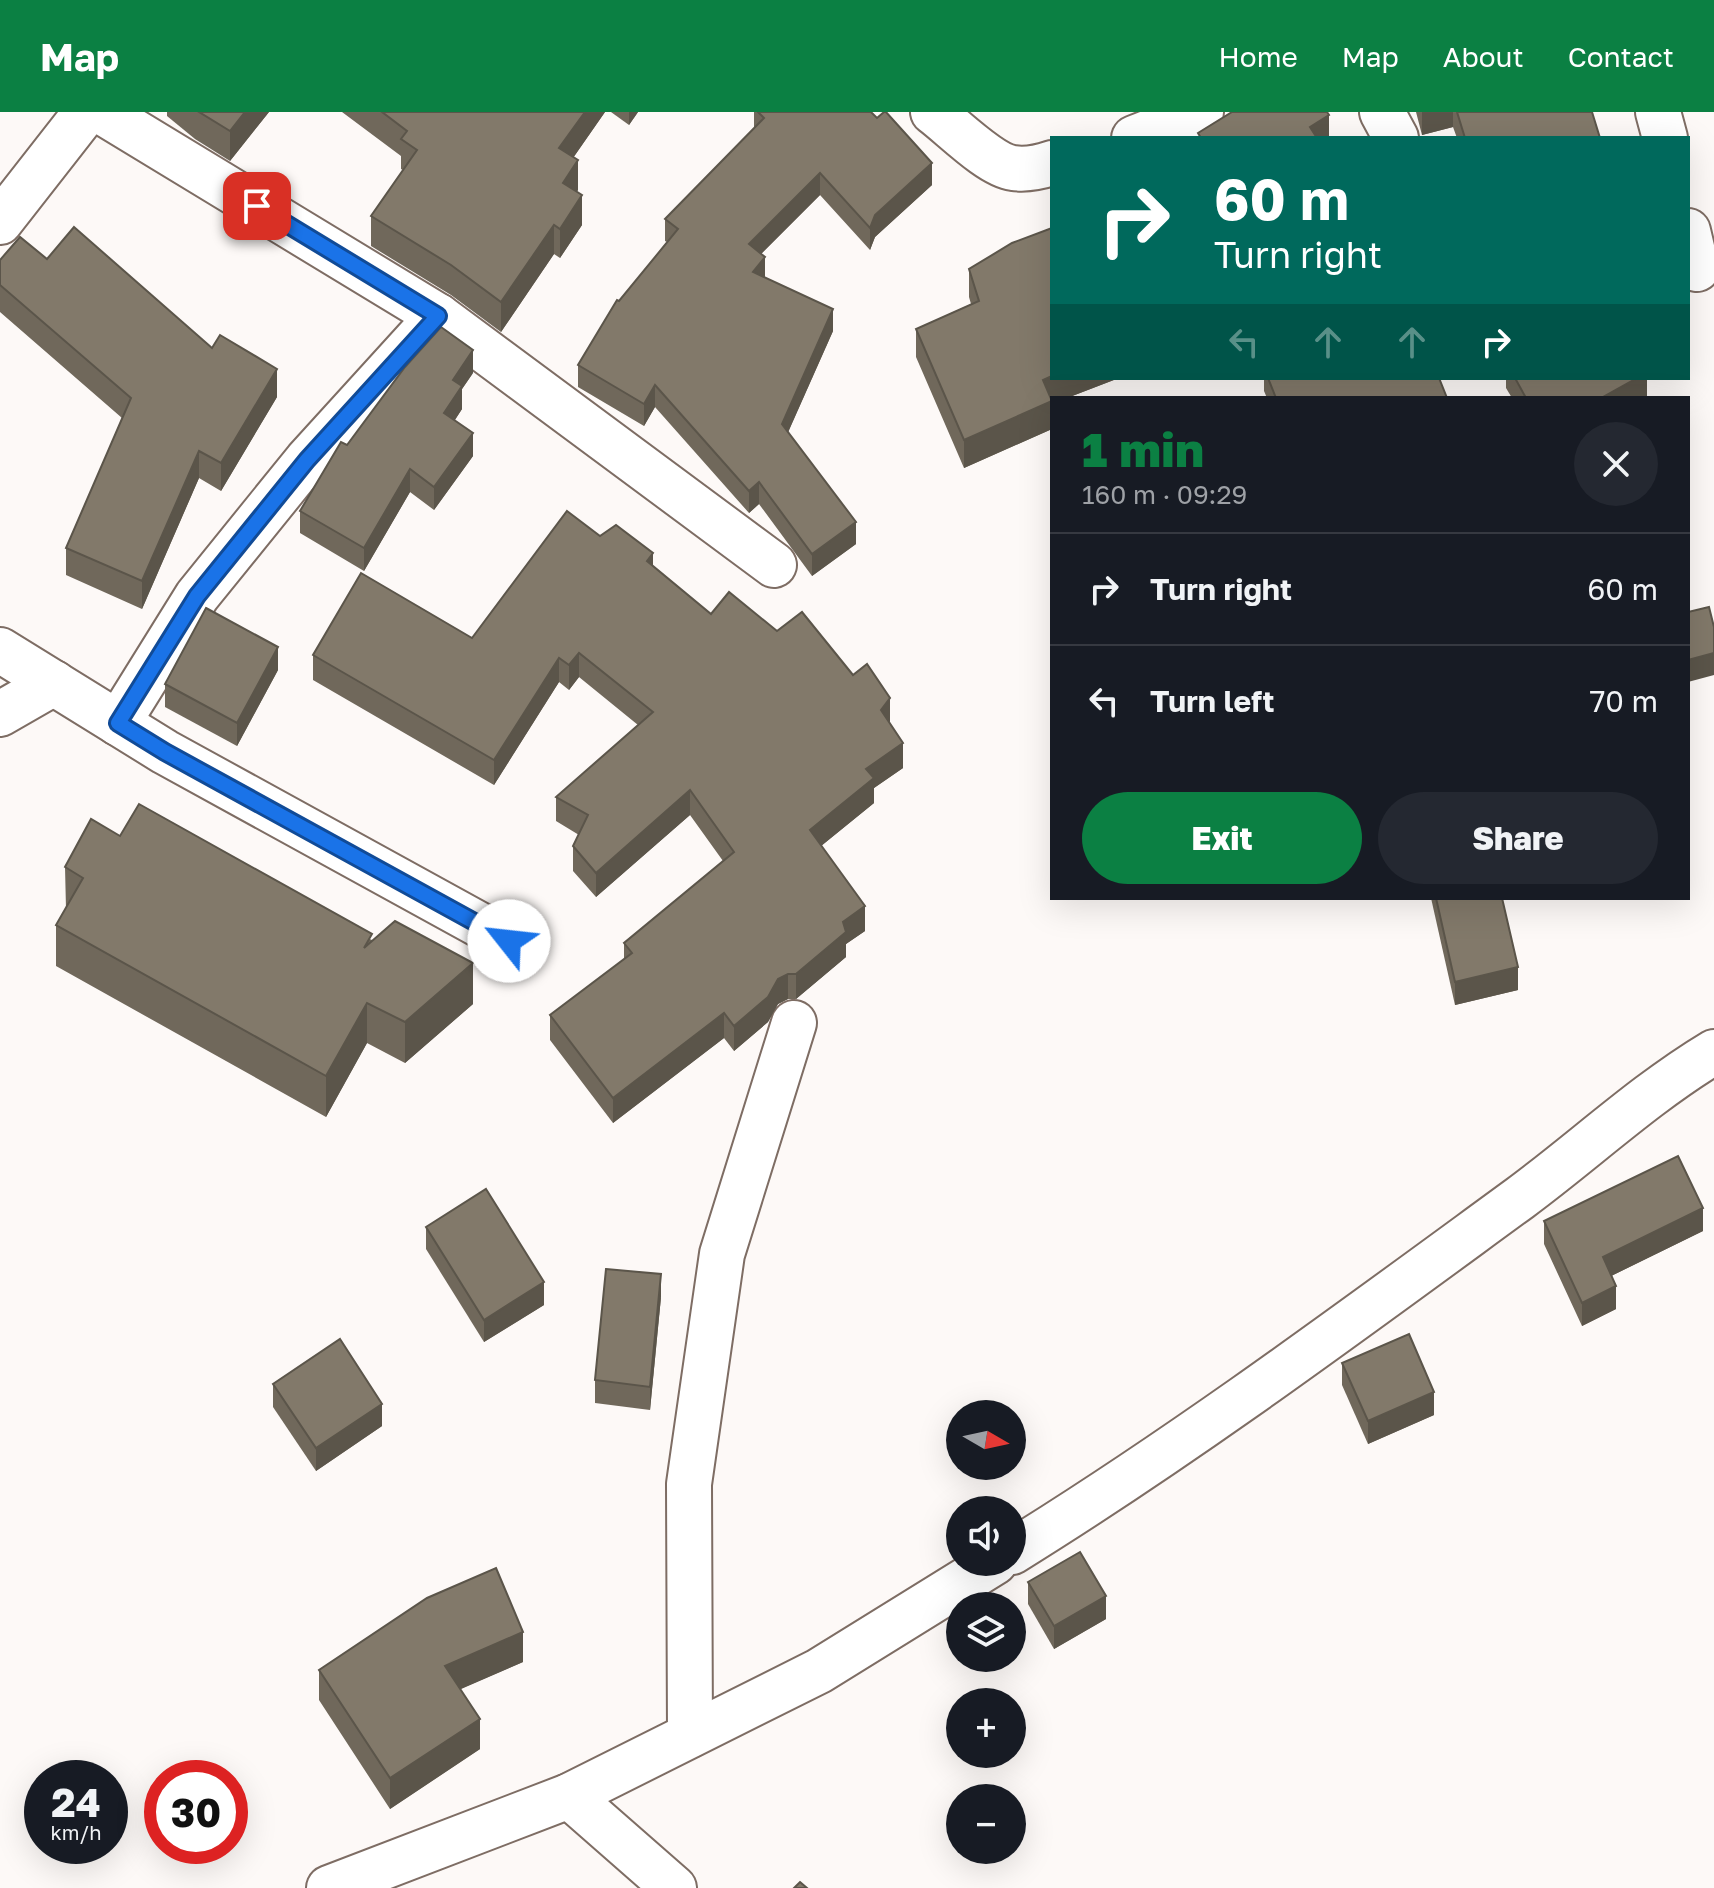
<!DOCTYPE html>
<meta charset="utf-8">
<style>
:root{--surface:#171b24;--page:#242831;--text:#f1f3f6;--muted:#9ea1a6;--line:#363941;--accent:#0b8043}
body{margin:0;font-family:"Golos Text",sans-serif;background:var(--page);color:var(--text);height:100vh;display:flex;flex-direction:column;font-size:30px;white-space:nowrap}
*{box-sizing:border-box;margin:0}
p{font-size:26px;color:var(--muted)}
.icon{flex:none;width:44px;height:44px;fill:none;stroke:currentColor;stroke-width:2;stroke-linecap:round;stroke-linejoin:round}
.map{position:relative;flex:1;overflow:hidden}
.panel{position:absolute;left:1050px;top:284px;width:640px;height:504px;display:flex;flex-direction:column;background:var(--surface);border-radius:0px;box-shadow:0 8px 32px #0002}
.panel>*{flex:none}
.top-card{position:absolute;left:1050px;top:24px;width:640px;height:244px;border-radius:0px;box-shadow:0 8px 32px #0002;background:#00695c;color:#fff;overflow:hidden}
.needle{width:52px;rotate:99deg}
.tools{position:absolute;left:946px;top:1288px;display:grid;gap:16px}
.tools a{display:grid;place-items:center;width:80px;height:80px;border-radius:50%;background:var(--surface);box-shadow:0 8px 32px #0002;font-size:40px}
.speed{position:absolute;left:24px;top:1648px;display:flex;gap:16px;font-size:40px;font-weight:700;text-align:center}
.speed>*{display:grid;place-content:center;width:104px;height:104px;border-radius:50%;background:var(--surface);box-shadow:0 8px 32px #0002;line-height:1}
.speed small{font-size:20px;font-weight:400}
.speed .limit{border:12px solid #d22;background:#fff;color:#111}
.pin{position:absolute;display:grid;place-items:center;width:68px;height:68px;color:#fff;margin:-34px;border-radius:16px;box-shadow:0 4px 12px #0006}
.me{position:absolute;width:88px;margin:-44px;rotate:299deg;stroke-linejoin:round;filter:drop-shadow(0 0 6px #0008)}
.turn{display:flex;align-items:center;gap:28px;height:168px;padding:0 32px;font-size:36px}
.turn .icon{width:104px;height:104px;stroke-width:2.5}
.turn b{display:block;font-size:56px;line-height:68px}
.lanes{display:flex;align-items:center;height:76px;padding:0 32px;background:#0003;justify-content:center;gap:40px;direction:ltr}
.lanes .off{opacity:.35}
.round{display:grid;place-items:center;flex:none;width:84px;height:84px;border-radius:42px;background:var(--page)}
.headline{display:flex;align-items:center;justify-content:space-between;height:136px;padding:0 32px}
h1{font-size:48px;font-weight:800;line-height:60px;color:var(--accent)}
.action{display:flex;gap:16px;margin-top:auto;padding:16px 32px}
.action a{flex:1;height:92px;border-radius:48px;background:var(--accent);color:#fff;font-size:32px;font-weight:800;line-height:92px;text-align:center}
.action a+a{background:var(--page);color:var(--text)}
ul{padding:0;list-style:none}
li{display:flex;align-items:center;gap:24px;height:112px;padding:0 32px;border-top:2px solid var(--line)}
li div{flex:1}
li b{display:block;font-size:30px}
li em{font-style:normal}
header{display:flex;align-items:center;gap:48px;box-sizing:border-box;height:112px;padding:0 40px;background:var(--accent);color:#fff}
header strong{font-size:38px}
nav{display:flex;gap:44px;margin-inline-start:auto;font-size:28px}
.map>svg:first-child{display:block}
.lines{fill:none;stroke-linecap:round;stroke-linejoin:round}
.minor-casing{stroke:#7e6d64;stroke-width:48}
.minor{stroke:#fff;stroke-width:44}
.wall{fill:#70685b}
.shaded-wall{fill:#5b554a}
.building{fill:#82796a;stroke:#5b554a;stroke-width:2}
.route-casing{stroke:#114b97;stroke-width:20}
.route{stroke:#1a73e8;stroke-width:14}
</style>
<header>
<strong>Map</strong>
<nav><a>Home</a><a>Map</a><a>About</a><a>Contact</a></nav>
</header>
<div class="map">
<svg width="1714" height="1776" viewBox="0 0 1714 1776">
<rect width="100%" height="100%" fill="#fdf9f7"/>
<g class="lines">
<g class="minor-casing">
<g id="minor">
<path d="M102,0L438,204L774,453"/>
<path d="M933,0C953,15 990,53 1013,56C1026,58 1040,55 1052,51"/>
<path d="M1382,0L1396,26"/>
<path d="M1658,0L1665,26"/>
<path d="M1134,26L1201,0"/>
<path d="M0,110L86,0"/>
<path d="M1688,119L1697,157"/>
<path d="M0,538L165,640L509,829"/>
<path d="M0,602L54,571"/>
<path d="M118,611L197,484L307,348L438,204"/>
<path d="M1012,1440C1188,1331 1353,1208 1520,1086C1585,1038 1644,982 1714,940"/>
<path d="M690,1623L689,1372L722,1142L794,911"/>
<path d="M569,1684L674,1776"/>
<path d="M329,1776L569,1684L819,1559L995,1450"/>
</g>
</g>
<use href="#minor" class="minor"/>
</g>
<g class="wall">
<path d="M167,0H269L230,49L195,27L167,4Z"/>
<path d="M342,0H605L573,46L578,78L576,80L582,113L560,146L554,142L501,220L451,183L371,134V104L403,58L401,57V44Z"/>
<path d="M611,0H638L629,13Z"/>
<path d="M754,0H871L932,73L875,125L870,138L820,83L761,142L765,166L833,219L788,320L856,432L812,464L759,392L749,401L655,295L644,314L578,275V253L619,189L667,130L665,129V107L754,16Z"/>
<path d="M1416,0H1592L1600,26H1457L1453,15L1422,23Z"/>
<path d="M47,147L212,236L277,285L221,379L199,366L142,497L66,463V436L122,306L0,200V148Z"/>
<path d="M969,157L1052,266H1119L1067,286H1052V317L964,356L916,245V217L971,192L969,185Z"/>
<path d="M473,261L462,277V297L455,308L473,344L434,398L410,380L364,459L300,421V399L347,333Z"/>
<path d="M1264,266H1439L1447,286H1267L1264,279Z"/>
<path d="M1506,266H1647V286H1512L1506,276Z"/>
<path d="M600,424L653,454L711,502L889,611L903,656L874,676V691L821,734L865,819L846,832V845L796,887H788L778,892L768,910L734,939L724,926L613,1011L550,928V903L624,848V831L723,749L690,703L596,785L573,759V734L579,723L556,709V685L638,613L579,565L569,578L559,570L494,673L313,568V543L472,526Z"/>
<path d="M278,558L237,634L165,595V572Z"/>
<path d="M120,724L372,828L473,892L405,951L367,931L326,1005L56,854V813L66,797L65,755Z"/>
<path d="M1431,786H1502L1518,878L1455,893Z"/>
<path d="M1544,1109L1703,1119L1611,1164L1616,1197L1582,1214L1544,1132Z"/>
<path d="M426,1115L544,1193L484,1230L426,1137Z"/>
<path d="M661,1185L650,1298L595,1291V1268Z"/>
<path d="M1342,1251L1434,1303L1368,1332L1342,1273Z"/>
<path d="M273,1272L382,1314L316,1359L273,1295Z"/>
<path d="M1028,1470L1106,1507L1054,1537L1028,1492Z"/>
<path d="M523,1550L460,1577L480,1637L390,1697L319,1588V1558Z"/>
</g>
<g class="shaded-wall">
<path d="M245,0H269L230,49V19Z"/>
<path d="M585,0H605L559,66V36Z"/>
<path d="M629,0H638L629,13Z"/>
<path d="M1422,0H1453V15L1422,23Z"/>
<path d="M1329,3V25L1310,26V15Z"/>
<path d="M578,48V78L563,100V71Z"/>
<path d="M932,51V73L875,125L870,138V116L875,103Z"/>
<path d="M820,61V83L749,154V132Z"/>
<path d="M582,83V113L560,146V117Z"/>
<path d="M554,113V142L501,220V190Z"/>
<path d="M765,145V167L753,160Z"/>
<path d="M833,197V219L782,334V312Z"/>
<path d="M473,238V261L462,277V297L444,324V301L453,268Z"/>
<path d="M277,257V285L221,379V351Z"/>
<path d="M1052,264V266H1119L1067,286H1052V317L964,356V328L1043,268Z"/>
<path d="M1637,266H1647V286H1601Z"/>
<path d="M655,273V295L644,314V292Z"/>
<path d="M473,321V344L434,398V375Z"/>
<path d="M199,339V366L142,497V469Z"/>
<path d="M410,357V380L364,459V436Z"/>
<path d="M759,370V392L749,401V379Z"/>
<path d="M856,410V432L812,464V442Z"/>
<path d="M653,441V466L647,449Z"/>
<path d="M278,535V558L237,634V611Z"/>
<path d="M579,541V565L569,578V553Z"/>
<path d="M1714,541V563L1688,570V548Z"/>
<path d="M559,546V570L494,673V648Z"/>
<path d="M890,586V611L881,598Z"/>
<path d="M903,631V656L874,676V691L810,743V718L866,657Z"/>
<path d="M690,678V703L596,785V761Z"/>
<path d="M865,794V819L846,832V845L796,887V862L843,810Z"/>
<path d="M473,851V892L405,951V910Z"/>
<path d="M1518,855V878L1455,893V870Z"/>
<path d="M788,862V887L778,892L768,910L734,939V914L778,867Z"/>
<path d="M367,891V931L326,1005V964Z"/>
<path d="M724,901V926L613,1011V986Z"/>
<path d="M1703,1096V1119L1603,1168V1145Z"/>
<path d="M661,1162V1185L650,1298V1275Z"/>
<path d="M544,1170V1193L484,1230V1208Z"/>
<path d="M1616,1174V1197L1582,1214V1191Z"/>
<path d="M1434,1280V1303L1368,1332V1309Z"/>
<path d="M382,1292V1314L316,1359V1336Z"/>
<path d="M1106,1484V1507L1054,1537V1514Z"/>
<path d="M523,1520V1550L445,1584V1554Z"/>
<path d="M480,1607V1637L390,1697V1666Z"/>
</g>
<g class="building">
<path d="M199,0H245L230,19Z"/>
<path d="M382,0H585L559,36L578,48L563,71L582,83L560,117L554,113L501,190L451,153L371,104L417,38L401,27L407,19Z"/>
<path d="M758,0H871L877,6L884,0H886L932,51L875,103L870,116L820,61L749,132L765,145L753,160L833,197L782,312L856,410L812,442L759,370L749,379L655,273L644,292L578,253L617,188L619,189L678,117L665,107L764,6Z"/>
<path d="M1232,0H1327L1329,3L1310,15L1317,26H1201L1198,21Z"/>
<path d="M1457,0H1592L1600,26H1465Z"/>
<path d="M74,115L212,236L220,223L277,257L221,351L199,339L142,469L66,436L131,286L0,173V148L20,125L47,147Z"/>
<path d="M1052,116V264L1043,268L1052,289L964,328L916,217L979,189L969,157L1012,131Z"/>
<path d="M441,215L473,238L453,268L462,274L444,301L473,321L434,375L410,357L364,436L300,399L341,330L347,333L405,255Z"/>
<path d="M1268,266H1439L1447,286H1276Z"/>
<path d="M1515,266H1637L1601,286H1526Z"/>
<path d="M567,399L600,424L616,413L653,441L647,449L711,502L729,480L777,519L802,500L853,563L867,552L890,586L881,598L903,631L866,657L874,666L810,718L865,794L843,810L846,820L796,862H788L778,867L768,885L734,914L724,901L613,986L550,903L632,841L624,831L734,740L690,678L596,761L573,734L588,703L556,685L653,600L579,541L569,553L559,546L494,648L313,543L361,461L472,526Z"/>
<path d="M1709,495L1714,515V541L1688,548V500Z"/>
<path d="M206,496L278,535L237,611L165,572Z"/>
<path d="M139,692L372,822L364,836L395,809L473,851L405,910L367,891L326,964L56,813L83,766L65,755L91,707L120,724Z"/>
<path d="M1436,786H1502L1518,855L1455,870Z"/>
<path d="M1678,1044L1703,1096L1603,1145L1616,1174L1582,1191L1544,1109Z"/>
<path d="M486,1077L544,1170L484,1208L426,1115Z"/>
<path d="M606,1157L661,1162L650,1275L595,1268Z"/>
<path d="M1409,1222L1434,1280L1368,1309L1342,1251Z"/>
<path d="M340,1227L382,1292L316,1336L273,1272Z"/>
<path d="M1080,1440L1106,1484L1054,1514L1028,1470Z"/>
<path d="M496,1456L523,1520L445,1554L480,1607L390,1666L319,1558L427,1486Z"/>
<path d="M800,1770L807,1776H794Z"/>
</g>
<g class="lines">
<g class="route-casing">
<path id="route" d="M257,94L438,204L307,348L197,484L118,611L165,640L509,829"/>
</g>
<use href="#route" class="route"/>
</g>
</svg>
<div class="tools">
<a><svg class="needle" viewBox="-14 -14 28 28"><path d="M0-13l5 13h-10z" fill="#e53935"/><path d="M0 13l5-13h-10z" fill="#9ea1a6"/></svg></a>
<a><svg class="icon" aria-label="sound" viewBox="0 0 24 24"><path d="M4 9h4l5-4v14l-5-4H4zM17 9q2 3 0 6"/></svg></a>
<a><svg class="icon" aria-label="layers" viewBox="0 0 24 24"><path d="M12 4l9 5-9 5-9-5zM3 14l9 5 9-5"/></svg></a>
<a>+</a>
<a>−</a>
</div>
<div class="speed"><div>24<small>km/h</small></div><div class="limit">30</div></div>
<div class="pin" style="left:257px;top:94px;background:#d93025"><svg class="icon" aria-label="arrive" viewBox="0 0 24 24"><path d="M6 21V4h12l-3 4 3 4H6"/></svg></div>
<svg class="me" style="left:509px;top:829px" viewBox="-20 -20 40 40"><circle r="19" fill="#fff"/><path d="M0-13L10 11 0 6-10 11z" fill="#1a73e8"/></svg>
<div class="top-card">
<div class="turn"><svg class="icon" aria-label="right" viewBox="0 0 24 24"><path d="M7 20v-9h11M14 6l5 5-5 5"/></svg><div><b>60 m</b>Turn right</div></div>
<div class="lanes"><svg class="icon off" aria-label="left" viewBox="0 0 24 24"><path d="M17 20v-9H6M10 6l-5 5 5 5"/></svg><svg class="icon off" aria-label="ahead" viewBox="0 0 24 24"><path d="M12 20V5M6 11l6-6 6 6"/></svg><svg class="icon off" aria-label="ahead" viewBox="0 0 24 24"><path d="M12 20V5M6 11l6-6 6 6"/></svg><svg class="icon" aria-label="right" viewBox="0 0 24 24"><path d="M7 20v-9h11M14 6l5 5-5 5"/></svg></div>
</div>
<section class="panel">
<div class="headline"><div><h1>1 min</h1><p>160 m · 09:29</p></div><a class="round"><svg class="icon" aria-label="close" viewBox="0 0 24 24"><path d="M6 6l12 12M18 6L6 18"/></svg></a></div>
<ul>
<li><svg class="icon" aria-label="right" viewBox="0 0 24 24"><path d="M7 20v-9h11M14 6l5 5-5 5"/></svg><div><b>Turn right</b></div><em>60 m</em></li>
<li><svg class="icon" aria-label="left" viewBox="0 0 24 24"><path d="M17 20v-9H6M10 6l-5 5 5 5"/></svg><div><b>Turn left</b></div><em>70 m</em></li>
</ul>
<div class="action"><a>Exit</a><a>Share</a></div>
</section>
</div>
